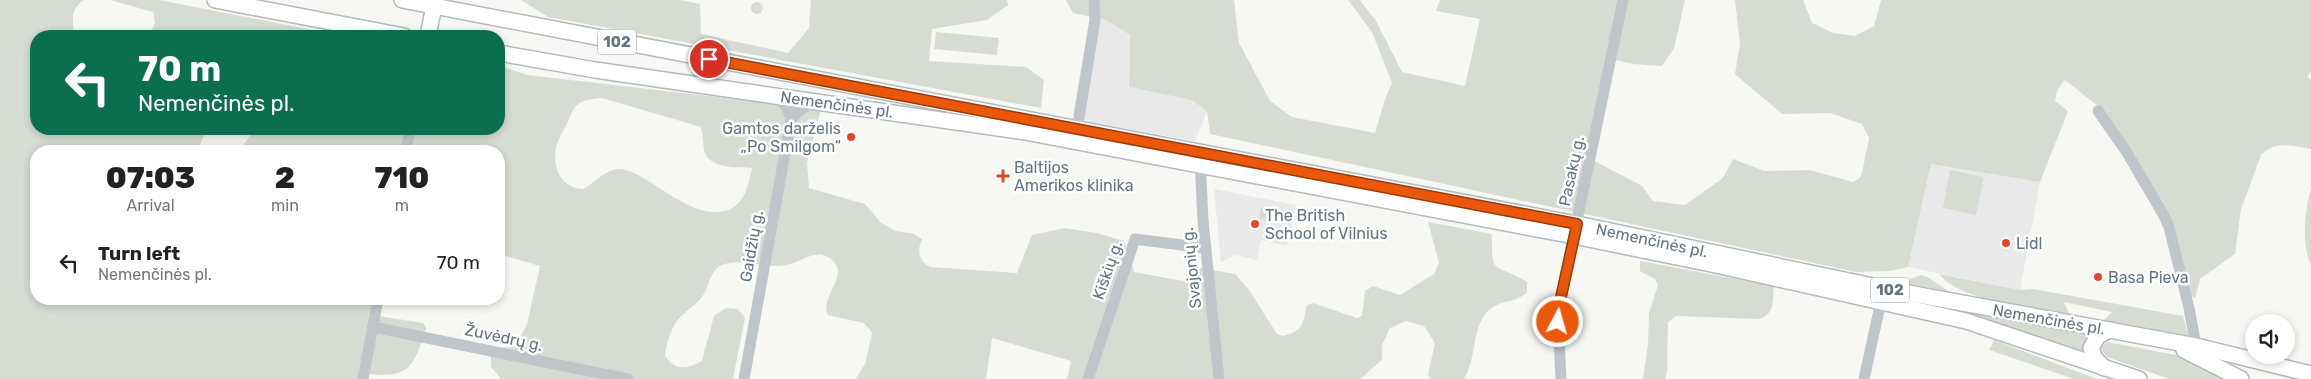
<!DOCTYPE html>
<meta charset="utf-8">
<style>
:root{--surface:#fff;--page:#f2f2f2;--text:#222;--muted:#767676}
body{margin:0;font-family:Rubik,sans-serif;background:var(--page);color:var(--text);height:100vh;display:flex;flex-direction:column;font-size:19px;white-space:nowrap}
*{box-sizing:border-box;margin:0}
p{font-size:16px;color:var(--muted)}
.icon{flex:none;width:28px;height:28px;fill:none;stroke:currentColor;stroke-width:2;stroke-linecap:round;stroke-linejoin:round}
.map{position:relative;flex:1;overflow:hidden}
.sheet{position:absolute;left:30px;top:145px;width:475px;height:160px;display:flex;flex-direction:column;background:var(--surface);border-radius:20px;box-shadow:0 2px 8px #0003}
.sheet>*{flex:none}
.guide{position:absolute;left:30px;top:30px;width:475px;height:105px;border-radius:20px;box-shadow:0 2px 8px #0003;background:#0b6e4f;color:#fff;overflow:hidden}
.controls{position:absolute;left:2245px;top:314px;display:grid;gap:10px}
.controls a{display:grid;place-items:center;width:50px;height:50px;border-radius:50%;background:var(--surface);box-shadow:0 2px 8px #0003;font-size:25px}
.pin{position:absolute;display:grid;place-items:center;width:42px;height:42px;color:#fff;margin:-21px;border:2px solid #fff;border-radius:50%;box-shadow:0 1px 5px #0007}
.me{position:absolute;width:55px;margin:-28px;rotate:6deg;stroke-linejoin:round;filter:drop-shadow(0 0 4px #0008)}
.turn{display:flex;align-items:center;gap:18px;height:105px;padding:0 25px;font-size:22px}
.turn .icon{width:65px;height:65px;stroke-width:2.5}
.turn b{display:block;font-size:35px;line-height:42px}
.eta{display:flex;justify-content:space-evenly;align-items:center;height:85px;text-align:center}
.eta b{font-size:30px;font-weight:800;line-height:35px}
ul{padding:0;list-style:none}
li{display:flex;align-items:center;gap:15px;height:65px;padding:0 25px}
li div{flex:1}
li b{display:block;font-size:19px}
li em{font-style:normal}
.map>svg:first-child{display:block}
.built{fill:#e8e9e8}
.green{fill:#d7dcd3;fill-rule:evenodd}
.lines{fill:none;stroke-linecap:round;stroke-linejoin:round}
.major-casing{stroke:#b4b9bd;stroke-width:18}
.minor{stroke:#c0c5c9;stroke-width:11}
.major{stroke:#fff;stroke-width:15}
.route-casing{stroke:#983908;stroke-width:12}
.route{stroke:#ea580c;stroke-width:9}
.poi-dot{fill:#e44828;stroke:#fff;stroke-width:2}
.labels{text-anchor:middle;stroke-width:5;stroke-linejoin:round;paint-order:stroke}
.shield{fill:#fff;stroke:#919ea6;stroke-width:1}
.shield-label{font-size:15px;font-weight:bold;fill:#627580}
.street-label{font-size:16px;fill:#627580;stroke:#fff}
.poi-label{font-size:16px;fill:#627580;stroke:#fff;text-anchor:start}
</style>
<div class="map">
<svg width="2311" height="379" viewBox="0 0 2311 379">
<rect width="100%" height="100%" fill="#f7f7f4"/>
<g class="built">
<path d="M1090,18L1106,20L1130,35L1129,87L1192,99L1207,111L1195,141L1089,122L1073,114Z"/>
<path d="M1931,164L2040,182L2020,290L1908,267Z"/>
<path d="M1214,189L1296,205L1287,246L1261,240L1257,260L1235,255L1221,262Z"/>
</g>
<g class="green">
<path d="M0,0H84C70,8 72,23 75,36H36V129H206L200,145L192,151H36V299H375L372,315L423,323L426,328C413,371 408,379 360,373L358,379H0Z"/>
<path d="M110,0H159L344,36H149L155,23L153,12Z"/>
<path d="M521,0H680L700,4L701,34L788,53L809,28L811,0H1007L1008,5L987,20L932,29L929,61L1026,67L1044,80L1041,108L548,17Z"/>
<path d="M1066,0H1234L1239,43L1270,101L1292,117L1375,133L1385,99L1392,83L1372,32L1348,0H1360L1376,21L1402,72L1465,86L1480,19L1436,11L1440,0H1685L1674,48L1662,66L1634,64L1610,59L1606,63L1585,156L1642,186L1653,201L1685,205L1723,178L1733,159L1765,171L1810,170L1853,182L1860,178L1862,173L1869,138L1862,124L1830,113L1782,114L1735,74L1740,44L1735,0H1803L1812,23L1833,33L1855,36L1874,26L1881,0H2311V71L2307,77L2311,80V149C2292,146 2276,140 2261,155L2241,209L2235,254L2200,279L2195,298L2188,295L2179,253L2099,107L2065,80L2057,90L2055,101L2068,111L2040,182L1931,164L1908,267L1889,271L1856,272L1210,134L1207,111L1192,100L1129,87L1130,35L1106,20L1073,13Z"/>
<circle cx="757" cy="8" r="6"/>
<path d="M936,32L999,38L997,55L934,49Z"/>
<path d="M499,66L528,75L821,109L807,163L809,188L865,204L881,223L896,231L914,234L922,239C917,251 918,260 930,267L1017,273L1032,235L1064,228L1097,233L1124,241L1134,272L1183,281L1200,268L1235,274L1249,290L1277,334L1283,336C1304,330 1302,325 1307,305L1313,303L1357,318L1362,316L1365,291L1373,286L1400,295L1434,274L1439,263L1428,222L1492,234C1491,279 1496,262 1527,282V292C1516,304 1501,299 1489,310C1471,327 1477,359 1464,379H1430L1428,374L1435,343L1424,326L1406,321L1390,328L1382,345V360L1360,379H1067L1071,361L992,338L986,379H856L865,364L872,333L864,323L828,315C819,297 848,278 834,262C819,245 803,262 786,265C766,269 745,259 725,264C711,267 710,283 704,294C697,306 682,312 675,324C669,334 667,344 665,356C675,371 688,369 702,361L714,316L726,308L738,309L745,318L733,379H501L491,367V348L515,347L527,324L540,266L499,254V151H238L256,129H499ZM602,98L701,127C703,134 703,143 704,150C708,169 738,167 752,168C748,188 743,211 718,212C681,214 643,167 617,169C605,171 594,182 584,189C560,189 551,165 557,144C559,137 564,130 567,123C570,118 572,110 576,106C583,99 593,99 602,98Z"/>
<path d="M1950,170L1984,177L1976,215L1943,208Z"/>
<path d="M2311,188V265C2301,245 2305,210 2311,188Z"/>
<path d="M1261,207L1281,210L1279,221L1259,219Z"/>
<path d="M1640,261L1774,286C1772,301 1776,313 1759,319L1676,316L1668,322L1667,371L1665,379H1643L1648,345L1649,313L1658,285L1655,279L1640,271Z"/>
<path d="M1939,274L2020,290L2033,289L2183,316L2189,338L2103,321L2112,312L2064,302L2070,315C2037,310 1960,301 1939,274Z"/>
<path d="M1921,275C1934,278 1942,289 1955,295L1895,284Z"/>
<path d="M1867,291L2092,334L2088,355Z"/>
<path d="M1994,340L2097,379H2074L1989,350Z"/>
<path d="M2107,342L2187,357L2223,376L2217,379H2169L2107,357L2100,348Z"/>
</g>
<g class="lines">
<g class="major-casing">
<g id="major">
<path d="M215,0L404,36"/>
<path d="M402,0L1577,224L1897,291L2196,346L2311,374"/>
<path d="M428,36L434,6"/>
<path d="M499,53L595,70L1025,132L1574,236L1716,265L1966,321L2139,379"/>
<path d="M2184,350L2241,379"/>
<path d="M2104,368L2094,357L2091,348L2098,336L2109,330"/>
</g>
</g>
<g class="minor">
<path d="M775,95L787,107L791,120"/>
<path d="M2098,111L2126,151L2163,214L2169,227L2189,308L2196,346"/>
<path d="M1077,130L1095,20L1094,0"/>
<path d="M406,151L410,129"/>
<path d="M1200,159L1203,221L1219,379"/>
<path d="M373,327L628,379"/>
<path d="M363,379L378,299"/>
<path d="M744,379L791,120L798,112L815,101"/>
<path d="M1088,379L1135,239L1205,248"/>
<path d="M1561,379L1558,319L1561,297L1623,0"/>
<path d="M1864,379L1881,301"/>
</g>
<use href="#major" class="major"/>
</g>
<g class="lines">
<g class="route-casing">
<path id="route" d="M709,59L1577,224L1561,297L1558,322"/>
</g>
<use href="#route" class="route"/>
</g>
<g class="poi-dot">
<circle cx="851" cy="137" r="5"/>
<path d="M1000.5 168.5h5v5h5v5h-5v5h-5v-5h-5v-5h5z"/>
<circle cx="1255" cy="224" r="5"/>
<circle cx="2006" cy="243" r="5"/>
<circle cx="2098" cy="277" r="5"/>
</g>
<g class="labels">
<g class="shield">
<rect x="598" y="29.5" width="38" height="25" rx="4"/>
<rect x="1871" y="277.5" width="38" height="25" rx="4"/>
</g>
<g class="shield-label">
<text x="617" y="47">102</text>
<text x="1890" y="295">102</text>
</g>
<g class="street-label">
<text transform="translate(837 104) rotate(8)" y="6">Nemenčinės pl.</text>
<text transform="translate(1571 171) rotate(-78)" y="6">Pasakų g.</text>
<text transform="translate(1652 240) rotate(12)" y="6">Nemenčinės pl.</text>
<text transform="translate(751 246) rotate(-80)" y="6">Gaidžių g.</text>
<text transform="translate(1191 268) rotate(-96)" y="6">Svajonių g.</text>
<text transform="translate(1107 270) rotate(-71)" y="6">Kiškių g.</text>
<text transform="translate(2049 319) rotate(10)" y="6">Nemenčinės pl.</text>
<text transform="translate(504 337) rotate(12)" y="6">Žuvėdrų g.</text>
</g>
<g class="poi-label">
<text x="841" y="134" text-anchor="end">Gamtos darželis<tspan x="841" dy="18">„Po Smilgom“</tspan></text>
<text x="1014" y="173">Baltijos<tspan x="1014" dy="18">Amerikos klinika</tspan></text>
<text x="1265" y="221">The British<tspan x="1265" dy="18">School of Vilnius</tspan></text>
<text x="2016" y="249">Lidl</text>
<text x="2108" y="283">Basa Pieva</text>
</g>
</g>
</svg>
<div class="controls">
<a><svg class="icon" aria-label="sound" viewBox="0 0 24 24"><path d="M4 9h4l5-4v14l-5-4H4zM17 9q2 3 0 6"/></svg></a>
</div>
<div class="pin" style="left:709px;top:59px;background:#d93025"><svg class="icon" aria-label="arrive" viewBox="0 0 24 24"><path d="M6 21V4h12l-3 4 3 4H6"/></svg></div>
<svg class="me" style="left:1558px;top:322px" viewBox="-20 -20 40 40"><circle r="17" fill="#ea580c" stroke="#fff" stroke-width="3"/><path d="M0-11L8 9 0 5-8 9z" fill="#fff"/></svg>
<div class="guide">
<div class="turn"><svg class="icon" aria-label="left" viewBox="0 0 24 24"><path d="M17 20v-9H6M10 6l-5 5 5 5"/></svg><div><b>70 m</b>Nemenčinės pl.</div></div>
</div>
<section class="sheet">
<div class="eta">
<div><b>07:03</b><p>Arrival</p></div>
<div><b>2</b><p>min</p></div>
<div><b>710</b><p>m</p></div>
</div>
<ul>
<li><svg class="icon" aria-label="left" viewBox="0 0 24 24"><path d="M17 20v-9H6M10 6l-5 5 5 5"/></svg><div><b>Turn left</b><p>Nemenčinės pl.</p></div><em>70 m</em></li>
</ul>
</section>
</div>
